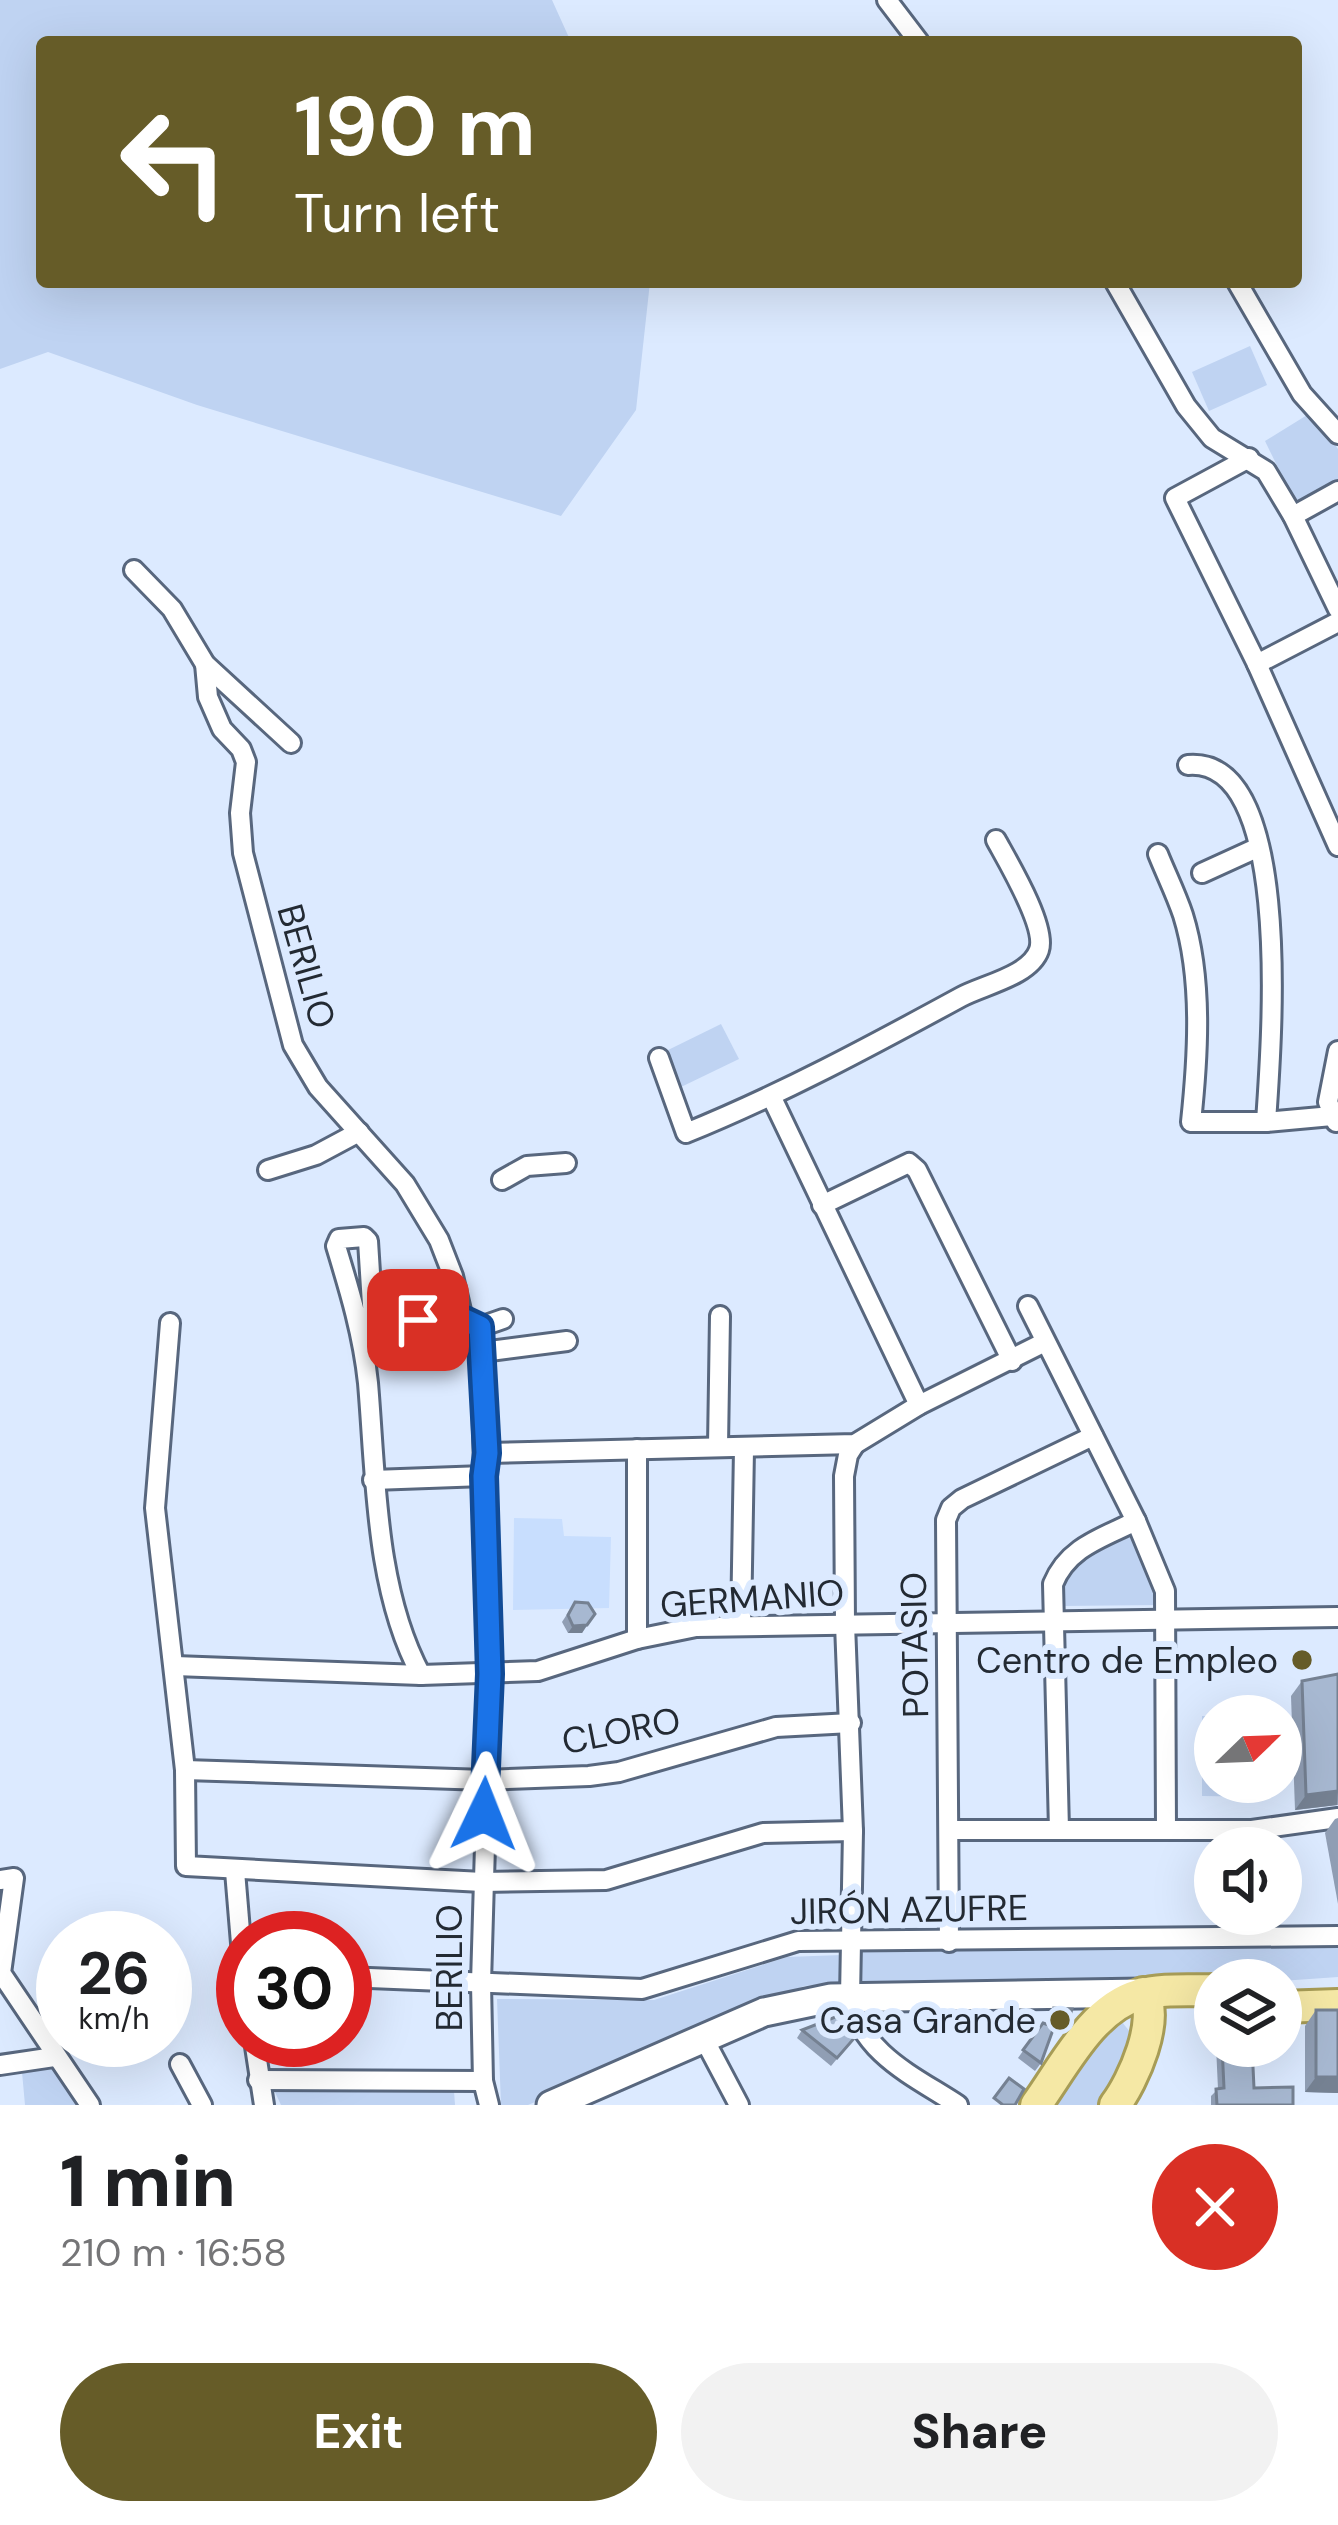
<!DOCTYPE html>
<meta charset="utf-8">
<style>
:root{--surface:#fff;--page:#f2f2f2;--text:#202124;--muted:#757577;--accent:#665c28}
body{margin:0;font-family:"DM Sans",sans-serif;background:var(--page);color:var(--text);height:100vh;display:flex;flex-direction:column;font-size:45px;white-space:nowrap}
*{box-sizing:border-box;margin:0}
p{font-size:39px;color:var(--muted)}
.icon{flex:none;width:66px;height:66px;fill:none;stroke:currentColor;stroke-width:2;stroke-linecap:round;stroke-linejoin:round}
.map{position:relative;height:2105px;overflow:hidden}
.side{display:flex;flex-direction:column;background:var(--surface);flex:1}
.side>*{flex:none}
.guide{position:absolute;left:36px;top:36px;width:1266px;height:252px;border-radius:12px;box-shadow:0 12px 48px #0002;background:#665c28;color:#fff;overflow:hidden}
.needle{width:78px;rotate:67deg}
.controls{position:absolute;left:1194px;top:1695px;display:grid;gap:24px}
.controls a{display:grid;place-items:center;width:108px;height:108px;border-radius:50%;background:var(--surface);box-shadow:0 12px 48px #0002;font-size:60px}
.speed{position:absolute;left:36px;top:1911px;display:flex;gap:24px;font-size:60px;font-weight:700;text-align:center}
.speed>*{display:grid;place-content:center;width:156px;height:156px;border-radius:50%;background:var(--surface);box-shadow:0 12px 48px #0002;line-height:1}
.speed small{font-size:30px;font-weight:400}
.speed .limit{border:18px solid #d22;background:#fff;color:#111}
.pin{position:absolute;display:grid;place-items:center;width:102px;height:102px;color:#fff;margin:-51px;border-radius:24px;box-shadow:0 6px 18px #0006}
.me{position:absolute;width:132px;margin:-66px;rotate:2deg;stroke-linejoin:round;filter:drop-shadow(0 0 9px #0008)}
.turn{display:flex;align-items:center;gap:42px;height:252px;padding:0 60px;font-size:54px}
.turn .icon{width:156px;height:156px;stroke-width:2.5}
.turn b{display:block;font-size:84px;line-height:102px}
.round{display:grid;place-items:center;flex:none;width:126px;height:126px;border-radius:63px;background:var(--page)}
.summary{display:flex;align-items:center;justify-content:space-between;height:204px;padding:0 60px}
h1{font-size:72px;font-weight:800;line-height:90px}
.primary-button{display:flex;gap:24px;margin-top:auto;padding:24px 60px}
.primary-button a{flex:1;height:138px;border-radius:72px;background:var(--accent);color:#fff;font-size:48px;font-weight:800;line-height:138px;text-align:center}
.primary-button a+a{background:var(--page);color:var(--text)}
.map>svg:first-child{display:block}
.built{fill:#c8defe}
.green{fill:#bfd3f2}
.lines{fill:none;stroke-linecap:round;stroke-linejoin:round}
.street-casing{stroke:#58677e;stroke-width:24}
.secondary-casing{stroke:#58677e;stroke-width:33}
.primary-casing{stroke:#a79c56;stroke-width:36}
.street{stroke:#fff;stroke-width:18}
.secondary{stroke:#fff;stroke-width:27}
.primary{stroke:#f5e8a5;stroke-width:30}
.wall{fill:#909eb4}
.shaded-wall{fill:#758192}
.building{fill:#a7b8d1;stroke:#758192;stroke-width:3}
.route-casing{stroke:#114b97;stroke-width:30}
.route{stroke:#1a73e8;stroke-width:21}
.poi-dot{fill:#665c28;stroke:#dceaff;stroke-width:4.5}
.labels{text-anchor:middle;stroke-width:12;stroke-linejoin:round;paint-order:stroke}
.street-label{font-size:36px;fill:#232a33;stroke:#dceaff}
.poi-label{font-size:36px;fill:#232a33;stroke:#dceaff;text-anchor:end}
</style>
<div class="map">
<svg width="1338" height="2105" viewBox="0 0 1338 2105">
<rect width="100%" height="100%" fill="#dceaff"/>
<path class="built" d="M514,1518L562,1519L564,1536L611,1537L609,1608L513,1610Z"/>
<g class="green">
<path d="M0,0H552L571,42H42V282H650L636,410L561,516L197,405L48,352L0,369Z"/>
<path d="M1250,346L1267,385L1209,411L1192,372Z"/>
<path d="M1312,412L1338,449V486L1298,509L1265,441Z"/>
<path d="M721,1024L739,1059L681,1087L664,1052Z"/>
<path d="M1140,1521L1159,1605L1062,1606L1063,1573L1070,1561Z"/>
<path d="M1202,1716H1215V1782H1267V1797L1202,1796Z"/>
<path d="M1338,1945V1977L1281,1981L865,1986L859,1981V1949Z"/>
<path d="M841,1955L844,1982L804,1986L528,2105H501L497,1999L654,2000L787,1957Z"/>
<path d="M1118,2017L1134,2037L1102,2105H1050Z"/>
<path d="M60,2066L88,2105H25L22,2072Z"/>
<path d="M274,2090L454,2091L455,2105H281Z"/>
</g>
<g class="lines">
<g class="street-casing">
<g id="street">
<path d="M887,0L919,42"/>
<path d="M1115,282L1186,406L1212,438L1266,471L1293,516L1338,609"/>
<path d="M1237,282L1302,394L1338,434"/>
<path d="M1249,458L1175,498L1257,664L1338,846"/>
<path d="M1293,516L1338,491"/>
<path d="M134,570L172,609L205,664L291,743"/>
<path d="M205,664L208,697L222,729L241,749L246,762L240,813L243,853L293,1045L318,1087L405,1184L439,1240L453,1276L463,1319"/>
<path d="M1257,664L1338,622"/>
<path d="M1188,765C1297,756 1270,1057 1266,1122"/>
<path d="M1158,854C1166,874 1176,894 1183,915C1203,979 1198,1056 1191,1122H1266L1332,1116"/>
<path d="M1202,873L1259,847"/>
<path d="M659,1058L686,1133C782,1094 871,1046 961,997C983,985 1030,976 1039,950C1047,927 1008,862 996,840"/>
<path d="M772,1098L919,1405"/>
<path d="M1336,1122L1328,1102L1338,1051"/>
<path d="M268,1170L316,1155L359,1132"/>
<path d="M502,1180L527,1166L566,1163"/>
<path d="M822,1205L909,1163L917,1170L1012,1361"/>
<path d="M1028,1306L1136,1521L1165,1591L1166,1830"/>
<path d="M373,1320L368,1241L364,1237L339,1239L336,1246C350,1292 363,1335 368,1383C376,1477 375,1590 421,1675"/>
<path d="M364,1321L463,1319L480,1327L503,1319"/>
<path d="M170,1323L155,1508L185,1770L186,1866L482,1882L606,1880L763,1833L853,1831"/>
<path d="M480,1327L490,1674L481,1983L483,2081L489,2105"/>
<path d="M482,1352L567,1341"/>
<path d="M855,1444L848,1455L844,1476L845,1624L853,1831L850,1997C861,2054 914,2076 958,2105"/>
<path d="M718,1446L720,1316"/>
<path d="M487,1453L855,1444L919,1405L1045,1342"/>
<path d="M373,1480L484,1476"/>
<path d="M741,1625L744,1449"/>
<path d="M637,1639V1449"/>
<path d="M175,1666L421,1675L538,1671L637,1639L696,1627L1338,1617"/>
<path d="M185,1770L485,1780L589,1776L619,1772L776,1727L851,1723"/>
<path d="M949,1830H1252L1338,1818"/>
<path d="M1059,1830L1053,1584C1068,1547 1102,1538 1136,1521"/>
<path d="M235,1871L243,1967"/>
<path d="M0,1880L14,1878L1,1973L90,2105"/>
<path d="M949,1942L946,1520L951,1508L962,1499L1093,1436"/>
<path d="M345,1977L642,1989L798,1941L1338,1936"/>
<path d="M703,2037L739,2105"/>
<path d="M254,2040L264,2105"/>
<path d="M180,2064L202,2105"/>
<path d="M0,2065L54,2057"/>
<path d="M258,2080L483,2081"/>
</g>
</g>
<g class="secondary-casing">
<path id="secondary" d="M551,2105L764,2012L831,1998L1143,1993"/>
</g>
<g class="primary-casing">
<g id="primary">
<path d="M1281,2007L1338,2005"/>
<path d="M1036,2105C1063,2068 1092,2008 1139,1995C1162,1988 1191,1991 1215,1990"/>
<path d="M1115,2105C1133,2082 1161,2018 1143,1993"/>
</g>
</g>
<use href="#street" class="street"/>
<use href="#secondary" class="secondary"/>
<use href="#primary" class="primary"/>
</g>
<g class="wall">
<path d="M575,1602L595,1614L582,1633H568L562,1622Z"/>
<path d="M1338,1674V1805L1295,1810L1291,1696L1302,1681Z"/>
<path d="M1338,1818V1904L1325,1833L1335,1819Z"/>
<path d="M1054,2008L1067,2026L1064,2030L1054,2027L1041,2063L1035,2071L1018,2058L1043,2023L1054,2026L1051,2012Z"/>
<path d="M1316,2010H1338V2093L1305,2092V2026Z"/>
<path d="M802,2030L851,2042L831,2066L797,2038Z"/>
<path d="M1216,2046H1252L1254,2088L1293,2105H1211V2096L1218,2089Z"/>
</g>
<g class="shaded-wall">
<path d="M587,1625L582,1633H568L573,1626Z"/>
<path d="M1338,1791L1337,1805L1295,1810L1306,1795Z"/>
<path d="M1316,2077H1338V2093L1305,2092Z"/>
</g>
<g class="building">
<path d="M575,1602L588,1603L595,1614L587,1625L573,1626L568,1615Z"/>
<path d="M1338,1674V1791L1306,1795L1302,1681Z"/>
<path d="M1054,2008L1072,2009L1067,2026L1056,2023Z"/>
<rect x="1316" y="2010" width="22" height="67"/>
<path d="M843,2014L857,2035L837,2058L802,2030Z"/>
<path d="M1043,2023L1054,2027L1041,2063L1023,2050Z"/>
<path d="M1222,2046H1252L1254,2088L1293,2087V2105H1217L1216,2089L1224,2088Z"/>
<path d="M1009,2078L1024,2089L1015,2105H1003L994,2098Z"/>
</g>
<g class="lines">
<g class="route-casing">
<path id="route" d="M418,1320L463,1319L480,1327L487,1453L484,1476L490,1674L484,1814"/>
</g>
<use href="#route" class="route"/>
</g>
<g class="poi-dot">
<circle cx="1302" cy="1660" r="12"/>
<circle cx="1060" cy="2020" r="12"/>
</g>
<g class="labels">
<g class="street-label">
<text transform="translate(307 966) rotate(74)" y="13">BERILIO</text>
<text transform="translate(752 1598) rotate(-4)" y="13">GERMANIO</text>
<text transform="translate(914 1645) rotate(-91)" y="13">POTASIO</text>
<text transform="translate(621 1730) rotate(-11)" y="13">CLORO</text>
<text transform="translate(909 1909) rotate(-1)" y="13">JIRÓN AZUFRE</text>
<text transform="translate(449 1968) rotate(-90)" y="13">BERILIO</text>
</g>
<g class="poi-label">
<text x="1278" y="1673">Centro de Empleo</text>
<text x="1036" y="2033">Casa Grande</text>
</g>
</g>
</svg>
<div class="controls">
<a><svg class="needle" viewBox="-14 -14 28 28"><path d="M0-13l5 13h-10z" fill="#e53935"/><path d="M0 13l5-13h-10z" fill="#757577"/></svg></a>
<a><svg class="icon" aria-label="sound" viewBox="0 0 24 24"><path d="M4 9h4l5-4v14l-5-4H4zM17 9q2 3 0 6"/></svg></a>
<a><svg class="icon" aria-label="layers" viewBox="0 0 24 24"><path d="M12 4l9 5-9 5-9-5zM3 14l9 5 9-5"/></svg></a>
</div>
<div class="speed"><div>26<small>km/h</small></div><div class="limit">30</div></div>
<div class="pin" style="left:418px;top:1320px;background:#d93025"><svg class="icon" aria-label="arrive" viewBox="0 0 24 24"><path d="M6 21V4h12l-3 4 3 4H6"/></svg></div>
<svg class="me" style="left:484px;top:1814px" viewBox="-20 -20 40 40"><path d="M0-17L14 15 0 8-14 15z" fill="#1a73e8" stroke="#fff" stroke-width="4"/></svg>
<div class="guide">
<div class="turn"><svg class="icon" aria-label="left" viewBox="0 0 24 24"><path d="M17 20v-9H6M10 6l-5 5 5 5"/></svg><div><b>190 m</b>Turn left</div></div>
</div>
</div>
<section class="side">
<div class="summary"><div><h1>1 min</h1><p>210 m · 16:58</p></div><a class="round" style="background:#d93025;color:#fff"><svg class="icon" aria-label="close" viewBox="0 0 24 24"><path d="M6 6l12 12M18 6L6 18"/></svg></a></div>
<div class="primary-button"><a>Exit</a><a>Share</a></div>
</section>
